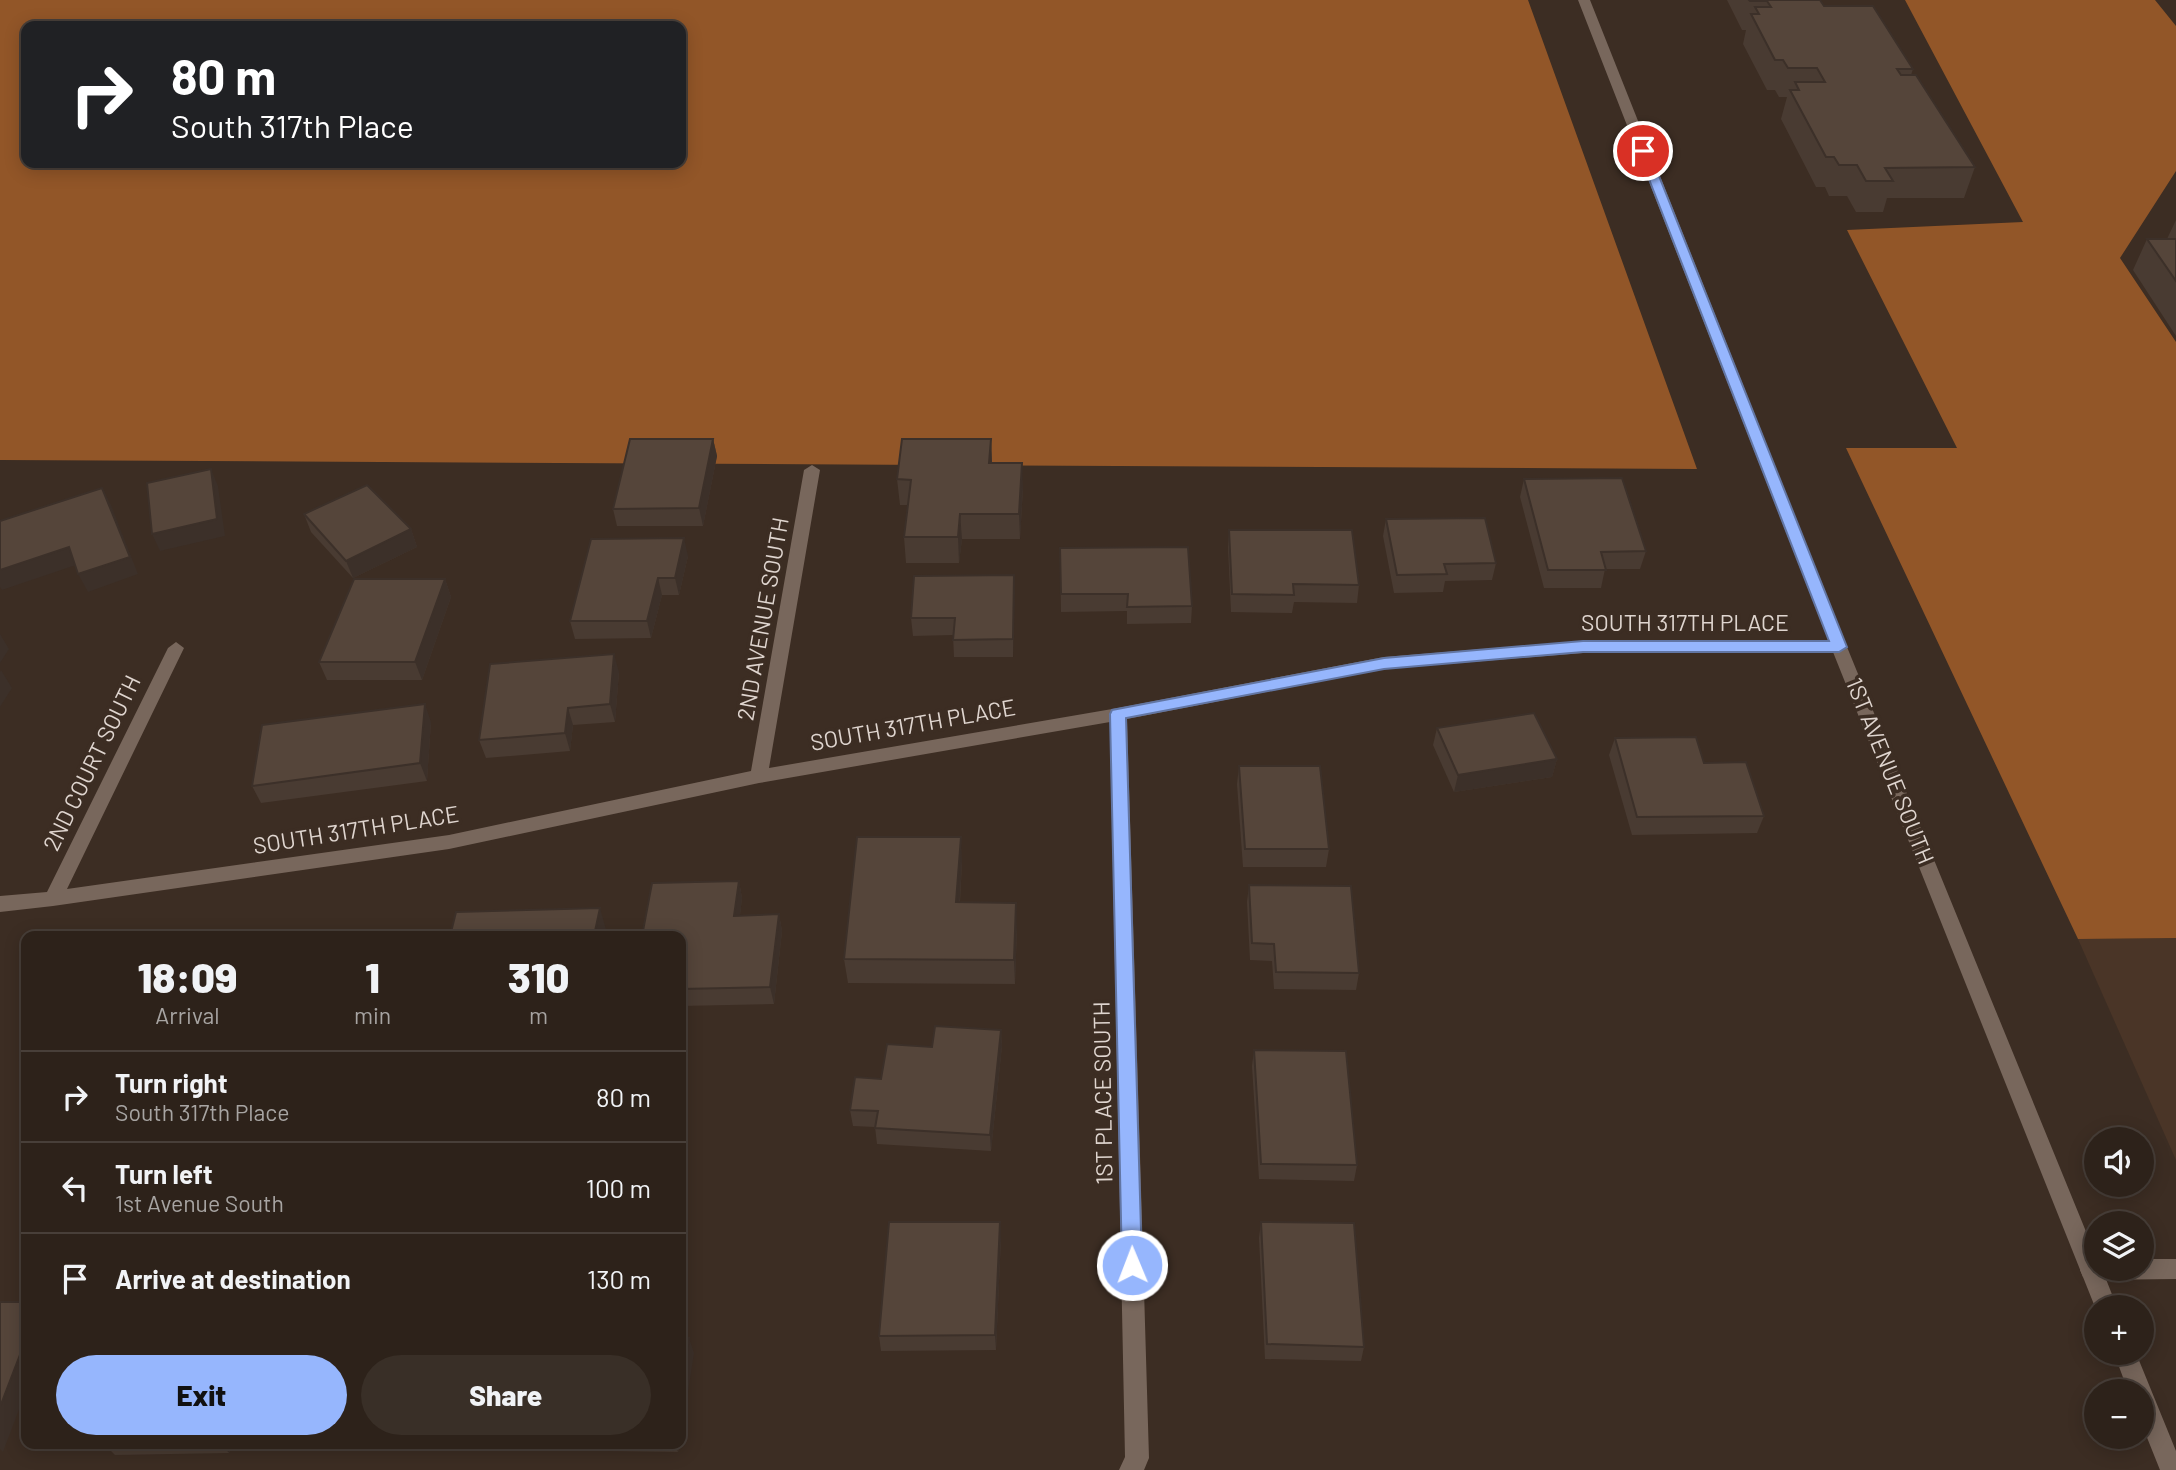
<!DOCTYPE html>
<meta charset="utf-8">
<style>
:root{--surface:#2d221a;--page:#392f27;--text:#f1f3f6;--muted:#a7a4a2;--line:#483f39;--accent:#96b6fd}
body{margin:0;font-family:Barlow,sans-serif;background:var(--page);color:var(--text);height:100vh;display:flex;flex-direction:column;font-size:26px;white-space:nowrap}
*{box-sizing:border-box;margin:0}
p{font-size:23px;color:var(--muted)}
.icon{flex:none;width:38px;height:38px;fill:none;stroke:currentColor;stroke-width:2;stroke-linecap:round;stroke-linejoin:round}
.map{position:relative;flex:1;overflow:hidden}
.side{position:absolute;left:21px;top:931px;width:665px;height:518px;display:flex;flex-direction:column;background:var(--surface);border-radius:14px;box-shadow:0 4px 18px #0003,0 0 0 2px var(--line)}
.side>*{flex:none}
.top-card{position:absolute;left:21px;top:21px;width:665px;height:147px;border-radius:14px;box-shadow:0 4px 18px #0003,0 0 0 2px var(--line);background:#202124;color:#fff;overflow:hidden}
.buttons{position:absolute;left:2084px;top:1127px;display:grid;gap:14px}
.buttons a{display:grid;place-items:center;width:70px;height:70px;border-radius:50%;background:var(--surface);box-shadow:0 4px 18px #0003,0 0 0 2px var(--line);font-size:35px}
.pin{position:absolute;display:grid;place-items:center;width:60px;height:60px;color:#fff;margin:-30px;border:4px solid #fff;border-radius:50%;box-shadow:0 2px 7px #0007}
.me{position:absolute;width:77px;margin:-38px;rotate:359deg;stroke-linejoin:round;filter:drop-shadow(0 0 5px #0008)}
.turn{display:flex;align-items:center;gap:24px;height:147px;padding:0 35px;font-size:32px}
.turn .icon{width:91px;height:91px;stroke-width:2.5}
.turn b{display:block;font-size:49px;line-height:60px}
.eta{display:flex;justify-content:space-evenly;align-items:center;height:119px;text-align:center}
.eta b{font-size:42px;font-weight:800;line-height:49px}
.button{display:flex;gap:14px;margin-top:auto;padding:14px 35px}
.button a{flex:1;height:80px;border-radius:42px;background:var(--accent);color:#111;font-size:28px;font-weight:800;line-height:80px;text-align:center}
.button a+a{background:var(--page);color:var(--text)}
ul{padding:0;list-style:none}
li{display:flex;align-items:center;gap:21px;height:91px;padding:0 35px;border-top:2px solid var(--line)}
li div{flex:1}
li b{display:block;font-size:26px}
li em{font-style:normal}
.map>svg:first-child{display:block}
.built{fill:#4a3527}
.forest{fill:#925628;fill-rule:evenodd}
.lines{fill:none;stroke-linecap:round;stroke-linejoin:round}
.service{fill:#78675c;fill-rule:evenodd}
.minor{fill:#78675c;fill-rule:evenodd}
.secondary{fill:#78675c;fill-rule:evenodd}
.wall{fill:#493b32}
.shaded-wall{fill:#3c3029}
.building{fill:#55453a;stroke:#3c3029;stroke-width:2}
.route{fill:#96b6fd;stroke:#6276a4;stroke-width:2}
.labels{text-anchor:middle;stroke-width:7;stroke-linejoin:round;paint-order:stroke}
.street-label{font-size:23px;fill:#dfd5cf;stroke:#3c2d23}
</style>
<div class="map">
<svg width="2176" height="1470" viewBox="0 0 2176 1470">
<rect width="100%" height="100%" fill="#3c2d23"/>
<path class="built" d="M2176,938V1160L2078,939Z"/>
<g class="forest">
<path d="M0,0H1528L1697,469L0,460ZM26,26H681V163H26Z"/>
<path d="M1905,0H2155L2176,26V171L2120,258L2176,342V938L2078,939L1846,448H1957L1847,230L2023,222Z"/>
</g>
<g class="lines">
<path class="service" d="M2142,1259H2176V1279L2091,1280L2083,1277L2080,1270L2083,1263L2096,1260V1269H2142Z"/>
<path class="minor" d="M812,465L820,470L769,768L1118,708L1384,657L1583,641H1839L1847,647L1839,653H1583L1384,669L1127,719L1149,1458L1144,1470H1119L1125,1457L1110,722L759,783L449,849L53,906L0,912V896L47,892L168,648L176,642L184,648L67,889L449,835L751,771L804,470Z"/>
<g class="secondary">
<path d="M1578,0H1590L1847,647L2096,1256V1269H2102L2117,1307H2096V1311L2095,1307L1831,647Z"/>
<path d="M2114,1353H2136L2176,1451V1470H2160L2142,1425V1391H2128Z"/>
</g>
</g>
<g class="wall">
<path d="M1727,0H1820L1824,6L1913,69L1911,75L1975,167L1964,198H1887L1883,212H1856L1847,196H1829L1825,187H1816L1781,119L1787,97H1779L1775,90H1767L1743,44L1746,30H1742Z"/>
<path d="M2176,220V336L2133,270L2147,239H2167Z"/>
<path d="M713,439L717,456L703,526H617L613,509Z"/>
<path d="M991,439L992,463L1023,488L1020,539H962L959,563H906L904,537L908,505H900L897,479Z"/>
<path d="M1524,479L1646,551L1640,569H1605L1601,588H1544L1520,497Z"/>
<path d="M304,514L411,529L417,547L353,578L311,532Z"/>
<path d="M1386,519L1496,563L1492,580L1445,581L1443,592L1394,593L1383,536Z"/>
<path d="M1229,530L1359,585L1357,603L1294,602L1292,613L1231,612L1228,547Z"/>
<path d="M1060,548L1192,606L1191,623L1127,624V611L1061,612Z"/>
<path d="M688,556L679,595H662L651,638L575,639L570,621Z"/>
<path d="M1014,575L1013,657H954L953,635L913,636L911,618Z"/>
<path d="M445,579L451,597L422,680H327L319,662Z"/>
<path d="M619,672L615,722L573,725L570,751L486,758L479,740Z"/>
<path d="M431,722L427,781L261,803L252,786Z"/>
<path d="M1437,728L1557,759L1552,777L1454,792L1433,745Z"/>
<path d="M1615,738L1764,816L1757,833L1632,835L1609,755Z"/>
<path d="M1239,766L1329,849L1326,867H1243L1237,784Z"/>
<path d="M962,862L960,902L1017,928L1015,984L848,983L844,959Z"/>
<path d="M739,881L742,898L740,915L779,914L782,931L774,1004L681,1006V936Z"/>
<path d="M1249,885L1359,973L1356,990L1274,989L1272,961L1250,960L1247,902Z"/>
<path d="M1001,1030L1002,1046L991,1151L877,1144L875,1127L853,1126L850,1110L881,1079Z"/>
<path d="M26,1046V1070L20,1061Z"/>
<path d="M1254,1050L1357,1165L1354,1181L1259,1179L1252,1066Z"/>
<path d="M1261,1222L1364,1347L1361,1361L1265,1359L1259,1238Z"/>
<path d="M1001,1238L996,1350L881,1351L879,1336Z"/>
<path d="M104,1444H232L229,1453L115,1455Z"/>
<path d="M410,1444H500V1445H411Z"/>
<path d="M534,1444H680L678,1452L537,1450Z"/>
</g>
<g class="shaded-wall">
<path d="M713,439L717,456L703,526L699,508Z"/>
<path d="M991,439L992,465L989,463Z"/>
<path d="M1022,463L1023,488L1020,539L1019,514Z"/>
<path d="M211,469L218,486L225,536L160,551L152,534Z"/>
<path d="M102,488L111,505L138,574L88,592L78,574Z"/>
<path d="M960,514L962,539L959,563L958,537Z"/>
<path d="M411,529L417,547L353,578L346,561Z"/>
<path d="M684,538L688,556L679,595L675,578Z"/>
<path d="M69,547L79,564L2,590L0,587V570Z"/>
<path d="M1014,575L1015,593L1013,657V639Z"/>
<path d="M658,578L662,595L651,638L647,621Z"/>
<path d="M445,579L451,597L422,680L415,662Z"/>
<path d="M0,634L9,649L0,663Z"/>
<path d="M614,654L619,672L615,722L610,704Z"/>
<path d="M1,670L12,688L0,707V672Z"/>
<path d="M425,704L431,722L427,781L420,763Z"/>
<path d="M568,708L573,725L570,751L565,733Z"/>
<path d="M1557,759L1552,777L1454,792L1458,775Z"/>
<path d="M961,837L962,862L958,927L956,902Z"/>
<path d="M739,881L742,898L738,933L734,916Z"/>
<path d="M1016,903L1017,928L1015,984L1014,960Z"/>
<path d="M600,908L607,933V936H594Z"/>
<path d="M779,914L782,931L774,1004L770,987Z"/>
<path d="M1001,1030L1002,1046L991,1151L990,1135Z"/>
<path d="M1000,1222L1001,1238L996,1350L995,1335Z"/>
<path d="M689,1338L694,1353L681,1438V1389Z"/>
<path d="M26,1339V1391L3,1452L0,1449V1407Z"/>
<path d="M221,1444H232L229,1453Z"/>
<path d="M675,1444H680L678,1452Z"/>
</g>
<g class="building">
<path d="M1749,0H1820L1824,6H1873L1913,69H1897L1901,75H1916L1975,167L1885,168L1893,181H1866L1857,165H1839L1834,157H1826L1790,90H1799L1795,82H1825L1817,68H1788L1783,60H1775L1751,14H1759L1755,7H1771L1767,1H1750Z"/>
<path d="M2147,239H2176V281Z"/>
<path d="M630,439H713L699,508L613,509Z"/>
<path d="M902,439H991L989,463H1022L1019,514H960L958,537H904L911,480L897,479Z"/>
<path d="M211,469L217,519L152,534L147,483Z"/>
<path d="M1622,478L1646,551L1601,552L1606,570H1548L1524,479Z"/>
<path d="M367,485L411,529L346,561L304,514Z"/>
<path d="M102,488L130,557L78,574L69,547L0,570V521Z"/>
<path d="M1485,518L1496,563L1444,564L1447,574L1397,575L1386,519Z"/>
<path d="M1229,530H1352L1359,585L1293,584L1294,595L1232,594Z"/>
<path d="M684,538L675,578H658L647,621H570L591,539Z"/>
<path d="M1188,547L1192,606L1127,607L1128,594H1061L1060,548Z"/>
<path d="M1014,575L1013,639L953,640L955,618H911L914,576Z"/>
<path d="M354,579H445L415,662H319Z"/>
<path d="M614,654L610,704L568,708L565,733L479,740L490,664Z"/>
<path d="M425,704L420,763L252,786L262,725Z"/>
<path d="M1534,713L1557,759L1458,775L1437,728Z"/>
<path d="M1696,737L1704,763L1746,762L1764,816L1637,817L1615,738Z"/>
<path d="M1239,766H1320L1329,849H1245Z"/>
<path d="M857,837H961L956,902L1016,903L1014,960L844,959Z"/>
<path d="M739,881L734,916L779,914L770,987L681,989V936H642L652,883Z"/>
<path d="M1249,885L1351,886L1359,973L1276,972L1274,944L1252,943Z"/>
<path d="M600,908L594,936H450L456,912Z"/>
<path d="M935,1026L1001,1030L990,1135L875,1128L878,1111L850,1110L855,1077L881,1079L887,1044L932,1047Z"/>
<path d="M26,1046V1061H20Z"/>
<path d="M1254,1050L1346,1051L1357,1165L1261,1164Z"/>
<path d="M889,1222H1000L995,1335L879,1336Z"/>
<path d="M1261,1222L1354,1223L1364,1347L1267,1344Z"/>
<path d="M0,1302H26V1339L0,1407Z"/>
<path d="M681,1338H689L681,1389Z"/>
</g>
<path class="route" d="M1643,148L1649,151L1847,647L1839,652H1583L1384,669L1126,718L1142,1265L1139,1271L1132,1274L1125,1271L1122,1265L1110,714L1112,710L1384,658L1583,641H1829L1638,151Z"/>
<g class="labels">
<g class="street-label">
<text transform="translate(763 619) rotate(-80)" y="8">2ND AVENUE SOUTH</text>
<text x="1685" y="631">SOUTH 317TH PLACE</text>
<text transform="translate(913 725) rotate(-10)" y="8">SOUTH 317TH PLACE</text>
<text transform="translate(92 763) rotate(-64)" y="8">2ND COURT SOUTH</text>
<text transform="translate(1890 771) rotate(68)" y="8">1ST AVENUE SOUTH</text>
<text transform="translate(356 830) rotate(-9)" y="8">SOUTH 317TH PLACE</text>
<text transform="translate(1103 1093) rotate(-91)" y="8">1ST PLACE SOUTH</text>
</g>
</g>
</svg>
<div class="buttons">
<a><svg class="icon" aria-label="sound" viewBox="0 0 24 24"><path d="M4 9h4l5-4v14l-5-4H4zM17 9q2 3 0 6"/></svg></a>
<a><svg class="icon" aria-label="layers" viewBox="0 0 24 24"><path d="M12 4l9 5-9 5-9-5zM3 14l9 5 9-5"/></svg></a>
<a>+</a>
<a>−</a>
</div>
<div class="pin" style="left:1643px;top:151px;background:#d93025"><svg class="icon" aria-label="arrive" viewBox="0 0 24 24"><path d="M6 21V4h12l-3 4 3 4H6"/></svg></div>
<svg class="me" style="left:1132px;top:1265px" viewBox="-20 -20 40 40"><circle r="17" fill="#96b6fd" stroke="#fff" stroke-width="3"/><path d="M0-11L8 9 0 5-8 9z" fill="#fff"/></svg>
<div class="top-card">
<div class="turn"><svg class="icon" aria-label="right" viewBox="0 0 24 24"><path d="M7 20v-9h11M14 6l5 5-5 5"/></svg><div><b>80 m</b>South 317th Place</div></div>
</div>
<section class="side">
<div class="eta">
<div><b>18:09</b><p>Arrival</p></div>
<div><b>1</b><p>min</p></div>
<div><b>310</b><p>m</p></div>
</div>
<ul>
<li><svg class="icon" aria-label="right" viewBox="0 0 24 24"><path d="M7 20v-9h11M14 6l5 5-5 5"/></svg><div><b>Turn right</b><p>South 317th Place</p></div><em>80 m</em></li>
<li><svg class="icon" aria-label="left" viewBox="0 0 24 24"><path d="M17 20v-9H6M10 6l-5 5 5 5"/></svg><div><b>Turn left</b><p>1st Avenue South</p></div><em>100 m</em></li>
<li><svg class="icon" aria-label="arrive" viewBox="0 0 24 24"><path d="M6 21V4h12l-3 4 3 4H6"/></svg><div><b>Arrive at destination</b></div><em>130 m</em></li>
</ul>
<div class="button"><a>Exit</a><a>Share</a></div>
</section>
</div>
